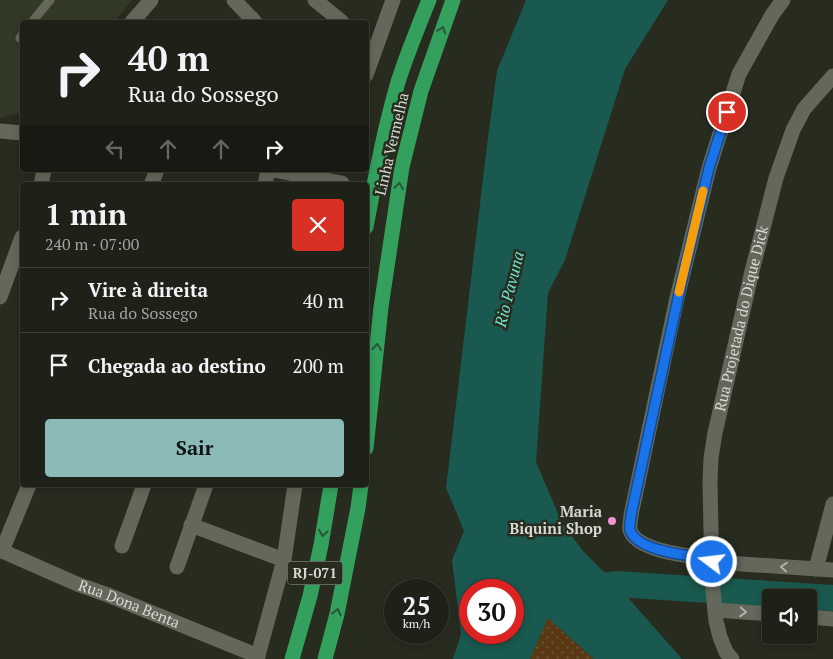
<!DOCTYPE html>
<html lang="pt">
<meta charset="utf-8">
<style>
:root{--surface:#1d2117;--page:#252920;--text:#f1f3f6;--muted:#a0a3a1;--line:#3b3e36;--accent:#8bbbb9}
body{margin:0;font-family:"PT Serif",serif;background:var(--page);color:var(--text);height:100vh;display:flex;flex-direction:column;font-size:19px;white-space:nowrap}
*{box-sizing:border-box;margin:0}
p{font-size:16px;color:var(--muted)}
.icon{flex:none;width:28px;height:28px;fill:none;stroke:currentColor;stroke-width:2;stroke-linecap:round;stroke-linejoin:round}
.map{position:relative;flex:1;overflow:hidden}
.side{position:absolute;left:20px;top:182px;width:349px;height:305px;display:flex;flex-direction:column;background:var(--surface);border-radius:5px;box-shadow:0 2px 8px #0003,0 0 0 1px var(--line)}
.side>*{flex:none}
.guide{position:absolute;left:20px;top:20px;width:349px;height:152px;border-radius:5px;box-shadow:0 2px 8px #0003,0 0 0 1px var(--line);background:#1d2117;color:var(--text);overflow:hidden}
.fabs{position:absolute;left:762px;top:589px;display:grid;gap:10px}
.fabs a{display:grid;place-items:center;width:55px;height:55px;border-radius:5px;background:var(--surface);box-shadow:0 2px 8px #0003,0 0 0 1px var(--line);font-size:25px}
.speed{position:absolute;left:384px;top:579px;display:flex;gap:10px;font-size:25px;font-weight:700;text-align:center}
.speed>*{display:grid;place-content:center;width:65px;height:65px;border-radius:50%;background:var(--surface);box-shadow:0 2px 8px #0003,0 0 0 1px var(--line);line-height:1}
.speed small{font-size:12px;font-weight:400}
.speed .limit{border:8px solid #d22;background:#fff;color:#111}
.pin{position:absolute;display:grid;place-items:center;width:42px;height:42px;color:#fff;margin:-21px;border:2px solid #fff;border-radius:50%;box-shadow:0 1px 5px #0007}
.me{position:absolute;width:55px;margin:-28px;rotate:285deg;stroke-linejoin:round;filter:drop-shadow(0 0 4px #0008)}
.turn{display:flex;align-items:center;gap:18px;height:105px;padding:0 25px;font-size:22px}
.turn .icon{width:65px;height:65px;stroke-width:2.5}
.turn b{display:block;font-size:35px;line-height:42px}
.lanes{display:flex;align-items:center;height:48px;padding:0 25px;background:#0003;justify-content:center;gap:25px;direction:ltr}
.lanes .off{opacity:.35}
.round{display:grid;place-items:center;flex:none;width:52px;height:52px;border-radius:5px;background:var(--page)}
.summary{display:flex;align-items:center;justify-content:space-between;height:85px;padding:0 25px}
h1{font-size:30px;font-weight:600;line-height:38px}
.cta{display:flex;gap:10px;margin-top:auto;padding:10px 25px}
.cta a{flex:1;height:58px;border-radius:5px;background:var(--accent);color:#111;font-size:20px;font-weight:600;line-height:58px;text-align:center}
ul{padding:0;list-style:none}
li{display:flex;align-items:center;gap:15px;height:65px;padding:0 25px;border-top:1px solid var(--line)}
li div{flex:1}
li b{display:block;font-size:19px}
li em{font-style:normal}
.map>svg:first-child{display:block}
.built{fill:#333927}
.grass{fill:url(#grass-dots)}
.water{fill:#19594f;fill-rule:evenodd}
.lines{fill:none;stroke-linecap:round;stroke-linejoin:round}
.river{stroke:#19594f;stroke-width:26}
.lane{stroke:#63685a;stroke-width:9}
.street{stroke:#63685a;stroke-width:15}
.highway{stroke:#33a15d;stroke-width:15}
.oneway{stroke:#2b5535}
.oneway2{stroke:#aeb2a8}
.route-casing{stroke:#114b97;stroke-width:12}
.route{stroke:#1a73e8;stroke-width:9}
.slow{stroke:#f59e0b;stroke-width:9}
.poi-dot{fill:#f591d2;stroke:#272c1f;stroke-width:2}
.labels{text-anchor:middle;stroke-width:5;stroke-linejoin:round;paint-order:stroke}
.shield{fill:#272c1f;stroke:#a2a69c;stroke-width:1}
.shield-label{font-size:14px;font-weight:bold;fill:#d7dad2}
.street-label{font-size:15px;fill:#d7dad2;stroke:#272c1f}
.poi-label{font-size:15px;font-weight:bold;fill:#d7dad2;stroke:#272c1f;text-anchor:end}
.water-label{font-size:16px;font-style:italic;fill:#6de5d0;stroke:#272c1f}
</style>
<div class="map">
<svg width="833" height="659" viewBox="0 0 833 659">
<defs>
<pattern id="grass-dots" width="8" height="8" patternUnits="userSpaceOnUse" patternTransform="scale(1.25)"><rect width="8" height="8" fill="#593913"/><path d="M2 2h.1M6 6h.1" fill="none" stroke="#705534" stroke-width="1.8" stroke-linecap="round"/></pattern>
</defs>
<rect width="100%" height="100%" fill="#272c1f"/>
<path class="built" d="M0,0H132L114,22H22V112L0,118Z"/>
<path class="grass" d="M547,617L594,659H530Z"/>
<path class="water" d="M526,0H668L625,69L565,260L548,293L536,462L562,523L583,551L616,584L682,659H594L548,618L530,659H453L461,634L452,560L464,531L446,488L488,137L497,71ZM470,590H512V632H470Z"/>
<g class="lines">
<path class="river" d="M582,589L616,584L833,598"/>
<g class="lane">
<path d="M32,22L50,0"/>
<path d="M20,38L22,35"/>
</g>
<g class="street">
<path d="M234,0L255,22"/>
<path d="M315,0L342,22"/>
<path d="M132,22L151,0"/>
<path d="M366,75L393,0"/>
<path d="M0,131L22,133"/>
<path d="M273,170L342,183"/>
<path d="M41,185L44,170"/>
<path d="M151,185L157,170"/>
<path d="M265,185L268,170"/>
<path d="M0,297L22,237"/>
<path d="M191,525L284,560"/>
<path d="M122,546L144,485"/>
<path id="s1" d="M0,550L77,584L108,595L258,656"/>
<path d="M2,551L29,485"/>
<path d="M712,559C692,556 637,552 630,530C629,526 631,519 631,515L677,298L709,168L739,74L772,15L783,0"/>
<path d="M712,562L833,570"/>
<path d="M177,567L206,485"/>
<path d="M816,569L833,504"/>
<path d="M715,610L771,614"/>
<path d="M809,617L833,619"/>
<path d="M257,659L284,560L295,485"/>
<path id="s2" d="M732,659L726,652L720,637L716,621L712,579L710,482L711,458L715,433L752,271L776,178L793,130L804,109L833,76"/>
</g>
<g class="highway">
<path d="M366,227C375,179 384,130 398,82C407,54 418,27 429,0"/>
<path d="M366,448L381,307L402,167L421,91L453,0"/>
<path d="M292,659L310,596L321,545L331,485"/>
<path d="M325,659L337,614L358,508L361,485"/>
</g>
</g>
<defs><path id="oneway-chevron" d="M-2-3.5L2.5 0L-2 3.5" fill="none" stroke-width="1.6" stroke-linecap="round" stroke-linejoin="round" transform="scale(1.25)"/></defs>
<g class="oneway">
<use href="#oneway-chevron" transform="translate(442 30) rotate(-71)"/>
<use href="#oneway-chevron" transform="translate(399 186) rotate(-82)"/>
<use href="#oneway-chevron" transform="translate(377 347) rotate(-84)"/>
<use href="#oneway-chevron" transform="translate(323 533) rotate(99)"/>
<use href="#oneway-chevron" transform="translate(337 612) rotate(-77)"/>
</g>
<g class="oneway2">
<use href="#oneway-chevron" transform="translate(784 567) rotate(-176)"/>
<use href="#oneway-chevron" transform="translate(743 612) rotate(4)"/>
</g>
<g class="lines">
<g class="route-casing">
<path id="route" d="M712,562V559C692,556 637,552 630,530C629,526 631,519 631,515L682,280L709,168L727,112"/>
</g>
<use href="#route" class="route"/>
<path class="slow" d="M679,292L703,191"/>
</g>
<circle class="poi-dot" cx="612" cy="521" r="5"/>
<g class="labels">
<rect class="shield" x="287.5" y="561.5" width="55" height="23" rx="4"/>
<g class="shield-label">
<text x="315" y="578">RJ-071</text>
</g>
<g class="street-label">
<text transform="translate(392 144) rotate(-77)" y="5">Linha Vermelha</text>
<text dy="5" stroke="none"><textPath href="#s2" startOffset="348">Rua Projetada do Dique Dick</textPath></text>
<text dy="5" stroke="none"><textPath href="#s1" startOffset="140">Rua Dona Benta</textPath></text>
</g>
<g class="poi-label">
<text x="602" y="517">Maria<tspan x="602" dy="17">Biquini Shop</tspan></text>
</g>
<g class="water-label">
<text transform="translate(509 289) rotate(-76)" y="6">Rio Pavuna</text>
</g>
</g>
</svg>
<div class="fabs">
<a><svg class="icon" aria-label="sound" viewBox="0 0 24 24"><path d="M4 9h4l5-4v14l-5-4H4zM17 9q2 3 0 6"/></svg></a>
</div>
<div class="speed"><div>25<small>km/h</small></div><div class="limit">30</div></div>
<div class="pin" style="left:727px;top:112px;background:#d93025"><svg class="icon" aria-label="arrive" viewBox="0 0 24 24"><path d="M6 21V4h12l-3 4 3 4H6"/></svg></div>
<svg class="me" style="left:712px;top:562px" viewBox="-20 -20 40 40"><circle r="17" fill="#1a73e8" stroke="#fff" stroke-width="3"/><path d="M0-11L8 9 0 5-8 9z" fill="#fff"/></svg>
<div class="guide">
<div class="turn"><svg class="icon" aria-label="right" viewBox="0 0 24 24"><path d="M7 20v-9h11M14 6l5 5-5 5"/></svg><div><b>40 m</b>Rua do Sossego</div></div>
<div class="lanes"><svg class="icon off" aria-label="left" viewBox="0 0 24 24"><path d="M17 20v-9H6M10 6l-5 5 5 5"/></svg><svg class="icon off" aria-label="ahead" viewBox="0 0 24 24"><path d="M12 20V5M6 11l6-6 6 6"/></svg><svg class="icon off" aria-label="ahead" viewBox="0 0 24 24"><path d="M12 20V5M6 11l6-6 6 6"/></svg><svg class="icon" aria-label="right" viewBox="0 0 24 24"><path d="M7 20v-9h11M14 6l5 5-5 5"/></svg></div>
</div>
<section class="side">
<div class="summary"><div><h1>1 min</h1><p>240 m · 07:00</p></div><a class="round" style="background:#d93025;color:#fff"><svg class="icon" aria-label="close" viewBox="0 0 24 24"><path d="M6 6l12 12M18 6L6 18"/></svg></a></div>
<ul>
<li><svg class="icon" aria-label="right" viewBox="0 0 24 24"><path d="M7 20v-9h11M14 6l5 5-5 5"/></svg><div><b>Vire à direita</b><p>Rua do Sossego</p></div><em>40 m</em></li>
<li><svg class="icon" aria-label="arrive" viewBox="0 0 24 24"><path d="M6 21V4h12l-3 4 3 4H6"/></svg><div><b>Chegada ao destino</b></div><em>200 m</em></li>
</ul>
<div class="cta"><a>Sair</a></div>
</section>
</div>
